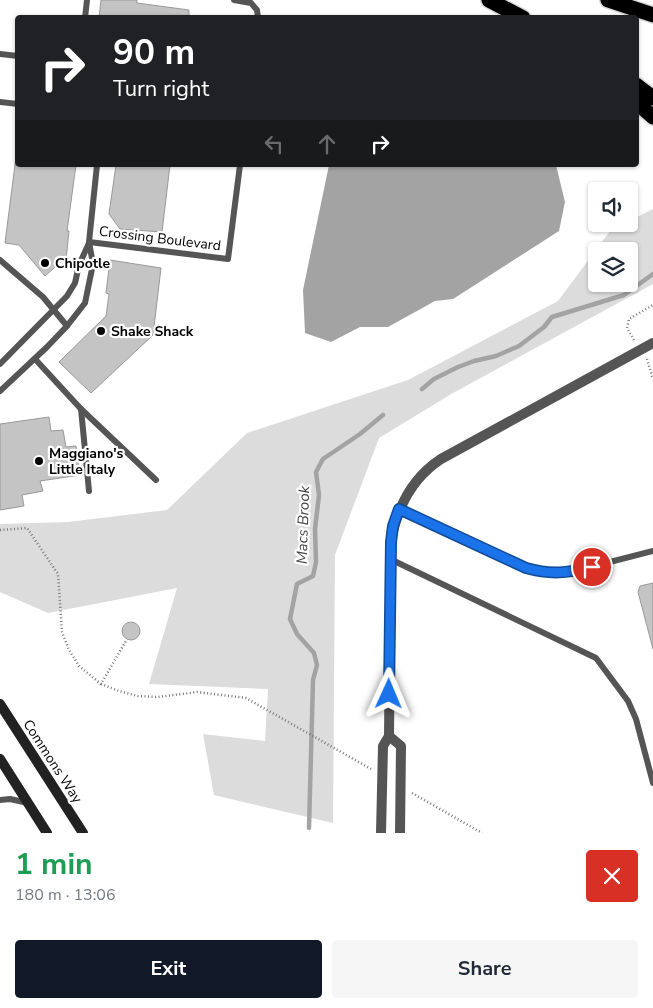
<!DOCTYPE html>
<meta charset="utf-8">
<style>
:root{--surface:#fff;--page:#f6f6f7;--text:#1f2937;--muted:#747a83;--accent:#111827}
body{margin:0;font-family:"Nunito Sans",sans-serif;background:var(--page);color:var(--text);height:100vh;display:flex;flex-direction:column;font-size:19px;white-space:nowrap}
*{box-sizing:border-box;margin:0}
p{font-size:16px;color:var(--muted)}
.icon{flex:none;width:28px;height:28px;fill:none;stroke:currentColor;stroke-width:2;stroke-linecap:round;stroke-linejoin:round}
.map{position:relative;height:833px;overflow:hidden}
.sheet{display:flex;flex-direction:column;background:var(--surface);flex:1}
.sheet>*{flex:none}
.guide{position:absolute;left:15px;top:15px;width:624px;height:152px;border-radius:5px;box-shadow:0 1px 4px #0004;background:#202124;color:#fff;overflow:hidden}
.fabs{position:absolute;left:588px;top:182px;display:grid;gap:10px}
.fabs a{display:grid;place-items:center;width:50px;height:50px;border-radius:5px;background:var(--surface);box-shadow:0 1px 4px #0004;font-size:25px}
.pin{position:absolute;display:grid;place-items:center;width:42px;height:42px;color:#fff;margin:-21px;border:2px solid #fff;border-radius:50%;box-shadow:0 1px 5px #0007}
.me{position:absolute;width:55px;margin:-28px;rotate:1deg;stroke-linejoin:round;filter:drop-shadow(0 0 4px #0008)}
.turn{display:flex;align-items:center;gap:18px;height:105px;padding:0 15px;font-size:22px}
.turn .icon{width:65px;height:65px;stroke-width:2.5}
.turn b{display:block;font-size:35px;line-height:42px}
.lanes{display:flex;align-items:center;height:48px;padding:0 15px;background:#0003;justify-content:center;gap:25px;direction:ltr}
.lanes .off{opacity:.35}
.round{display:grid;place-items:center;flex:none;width:52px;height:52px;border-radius:5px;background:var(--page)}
.summary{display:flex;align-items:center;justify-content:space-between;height:85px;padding:0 15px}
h1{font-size:30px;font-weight:700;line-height:38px;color:#1e9e55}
.button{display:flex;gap:10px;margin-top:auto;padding:10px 15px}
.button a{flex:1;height:58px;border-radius:5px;background:var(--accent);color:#fff;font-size:20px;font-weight:700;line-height:58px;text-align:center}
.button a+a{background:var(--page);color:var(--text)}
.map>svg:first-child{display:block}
.green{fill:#dcdcdc;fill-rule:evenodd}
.water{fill:#a3a3a3}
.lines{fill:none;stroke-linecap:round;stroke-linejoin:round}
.stream{stroke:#a3a3a3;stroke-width:4.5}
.building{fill:#c4c4c4;stroke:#999}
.highway-casing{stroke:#dbdbdb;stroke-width:18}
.path{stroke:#777;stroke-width:2.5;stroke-dasharray:1 2.5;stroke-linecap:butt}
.lane{stroke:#555;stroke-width:6}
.street{stroke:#555;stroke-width:10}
.secondary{stroke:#222;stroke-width:10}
.highway{stroke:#000;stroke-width:15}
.route-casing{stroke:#114b97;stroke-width:12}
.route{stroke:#1a73e8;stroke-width:9}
.poi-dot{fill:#000;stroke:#fff;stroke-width:2}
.labels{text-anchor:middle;stroke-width:4.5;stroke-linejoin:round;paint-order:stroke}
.street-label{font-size:14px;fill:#000;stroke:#fff}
.poi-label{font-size:14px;font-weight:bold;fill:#000;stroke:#fff;text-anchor:start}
.water-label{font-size:15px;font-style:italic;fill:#444;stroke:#fff}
</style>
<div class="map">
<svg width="653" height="833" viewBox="0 0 653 833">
<rect width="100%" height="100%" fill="#fff"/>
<path class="green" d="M653,209V284L453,393L379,438L335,555L333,823L214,795L203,734L265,741L268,689L149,684L177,588L48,613L0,592V524L68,522L167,510L247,433L408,380L558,301L610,231L624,224H629V221ZM596,251H629V284H596Z"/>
<path class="water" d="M329,165H556L565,202L559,231L453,299L435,301L388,327H360L331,342L305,333L303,290Z"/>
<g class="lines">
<g class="stream">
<path d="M422,389L434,379L458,367L474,361L496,356L519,346L544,327L552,317L624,295L653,274"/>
<path d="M309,828L313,680L317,665L314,653L297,634L290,619L297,584L313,576L316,562L315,529L319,495L316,472L323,459L360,434L383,415"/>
</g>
</g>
<g class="building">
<path d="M101,0H137V3L189,10V18H99Z"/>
<path d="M18,141V165H76L67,231H69L66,260H63L45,276L19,245L5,243Z"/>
<path d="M116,165H170L162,232L120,229L109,214Z"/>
<path d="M110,260L161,268L153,335L91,393L59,362L106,316L109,294L106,293Z"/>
<path d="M49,417L51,431L63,430L66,447L76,446L80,475L40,481L43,491L22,495L24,506L0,510V424Z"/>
<path d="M653,583V649L638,592L640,586Z"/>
<circle cx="131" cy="631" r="9"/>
</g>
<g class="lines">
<g class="highway-casing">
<g id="highway">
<path d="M489,0L523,18"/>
<path d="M608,0L653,15"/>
<path d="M636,85L653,98"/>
<path d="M636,102L653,117"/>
</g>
</g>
<g class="path">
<path d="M634,340L627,328L629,319L653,305"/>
<path d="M647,359L653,379"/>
<path d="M0,530L27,528L58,574L62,632L69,650L79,666L101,684L127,639"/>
<path d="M101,684L119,691L138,696L158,697L197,692L246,698L371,769"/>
<path d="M412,793L482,833"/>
</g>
<g class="lane">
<path d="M234,0L251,3L257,10L258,18"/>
<path d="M85,18L87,0"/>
<path d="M0,54L18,56"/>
<path d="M0,102L18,104"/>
<path d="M89,242L228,259L240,165"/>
<path d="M0,260L43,297L67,326"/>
<path d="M35,359L81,409L156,480"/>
<path d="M0,364L67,296L75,283L79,265L89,243"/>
<path d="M0,391L47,347L67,326L85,303L93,264L89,242L97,165"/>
<path d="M81,409L89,491"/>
<path d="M399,509L505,559L526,568L543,573L571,572L653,551"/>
<path d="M390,559L596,658L628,701L636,719L653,783"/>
<path d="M0,800L10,799L28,803"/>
</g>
<g class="street">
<path d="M389,736L401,746L400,833"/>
<path d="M381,833L383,746L389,736L391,541C397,508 412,478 441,459L653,343"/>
</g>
<g class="secondary">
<path d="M0,704L83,833"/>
<path d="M0,759L47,833"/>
</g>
<use href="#highway" class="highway"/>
</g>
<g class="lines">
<g class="route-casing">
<path id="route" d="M389,694L391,542L393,526L399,509L526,568C551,575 567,573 592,567"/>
</g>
<use href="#route" class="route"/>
</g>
<g class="poi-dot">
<circle cx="45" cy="263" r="5"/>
<circle cx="101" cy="331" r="5"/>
<circle cx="39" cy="461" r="5"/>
</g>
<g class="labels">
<g class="street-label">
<text transform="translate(160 238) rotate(7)" y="5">Crossing Boulevard</text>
<text transform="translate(53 761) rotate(57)" y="5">Commons Way</text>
</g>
<g class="poi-label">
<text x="55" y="268">Chipotle</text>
<text x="111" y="336">Shake Shack</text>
<text x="49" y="458">Maggiano's<tspan x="49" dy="16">Little Italy</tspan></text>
</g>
<g class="water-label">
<text transform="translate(303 525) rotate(-88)" y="5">Macs Brook</text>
</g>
</g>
</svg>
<div class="fabs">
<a><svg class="icon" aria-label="sound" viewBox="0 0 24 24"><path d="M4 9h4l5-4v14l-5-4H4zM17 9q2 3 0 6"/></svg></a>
<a><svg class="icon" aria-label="layers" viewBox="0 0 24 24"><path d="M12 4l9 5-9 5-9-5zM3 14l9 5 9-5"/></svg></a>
</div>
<div class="pin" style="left:592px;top:567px;background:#d93025"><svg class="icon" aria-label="arrive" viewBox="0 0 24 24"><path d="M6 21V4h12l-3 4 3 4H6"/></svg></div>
<svg class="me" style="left:389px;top:694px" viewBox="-20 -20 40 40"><path d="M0-17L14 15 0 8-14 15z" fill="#1a73e8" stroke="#fff" stroke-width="4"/></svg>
<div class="guide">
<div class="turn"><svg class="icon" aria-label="right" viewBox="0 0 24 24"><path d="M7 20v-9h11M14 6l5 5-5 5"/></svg><div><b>90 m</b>Turn right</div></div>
<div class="lanes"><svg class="icon off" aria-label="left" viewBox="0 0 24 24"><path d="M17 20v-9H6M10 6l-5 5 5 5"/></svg><svg class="icon off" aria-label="ahead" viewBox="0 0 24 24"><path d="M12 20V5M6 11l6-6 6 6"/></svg><svg class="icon" aria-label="right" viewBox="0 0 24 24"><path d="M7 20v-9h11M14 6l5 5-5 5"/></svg></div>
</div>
</div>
<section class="sheet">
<div class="summary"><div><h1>1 min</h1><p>180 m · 13:06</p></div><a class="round" style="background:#d93025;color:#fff"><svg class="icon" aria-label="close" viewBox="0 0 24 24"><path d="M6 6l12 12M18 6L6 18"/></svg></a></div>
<div class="button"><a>Exit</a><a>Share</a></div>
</section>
